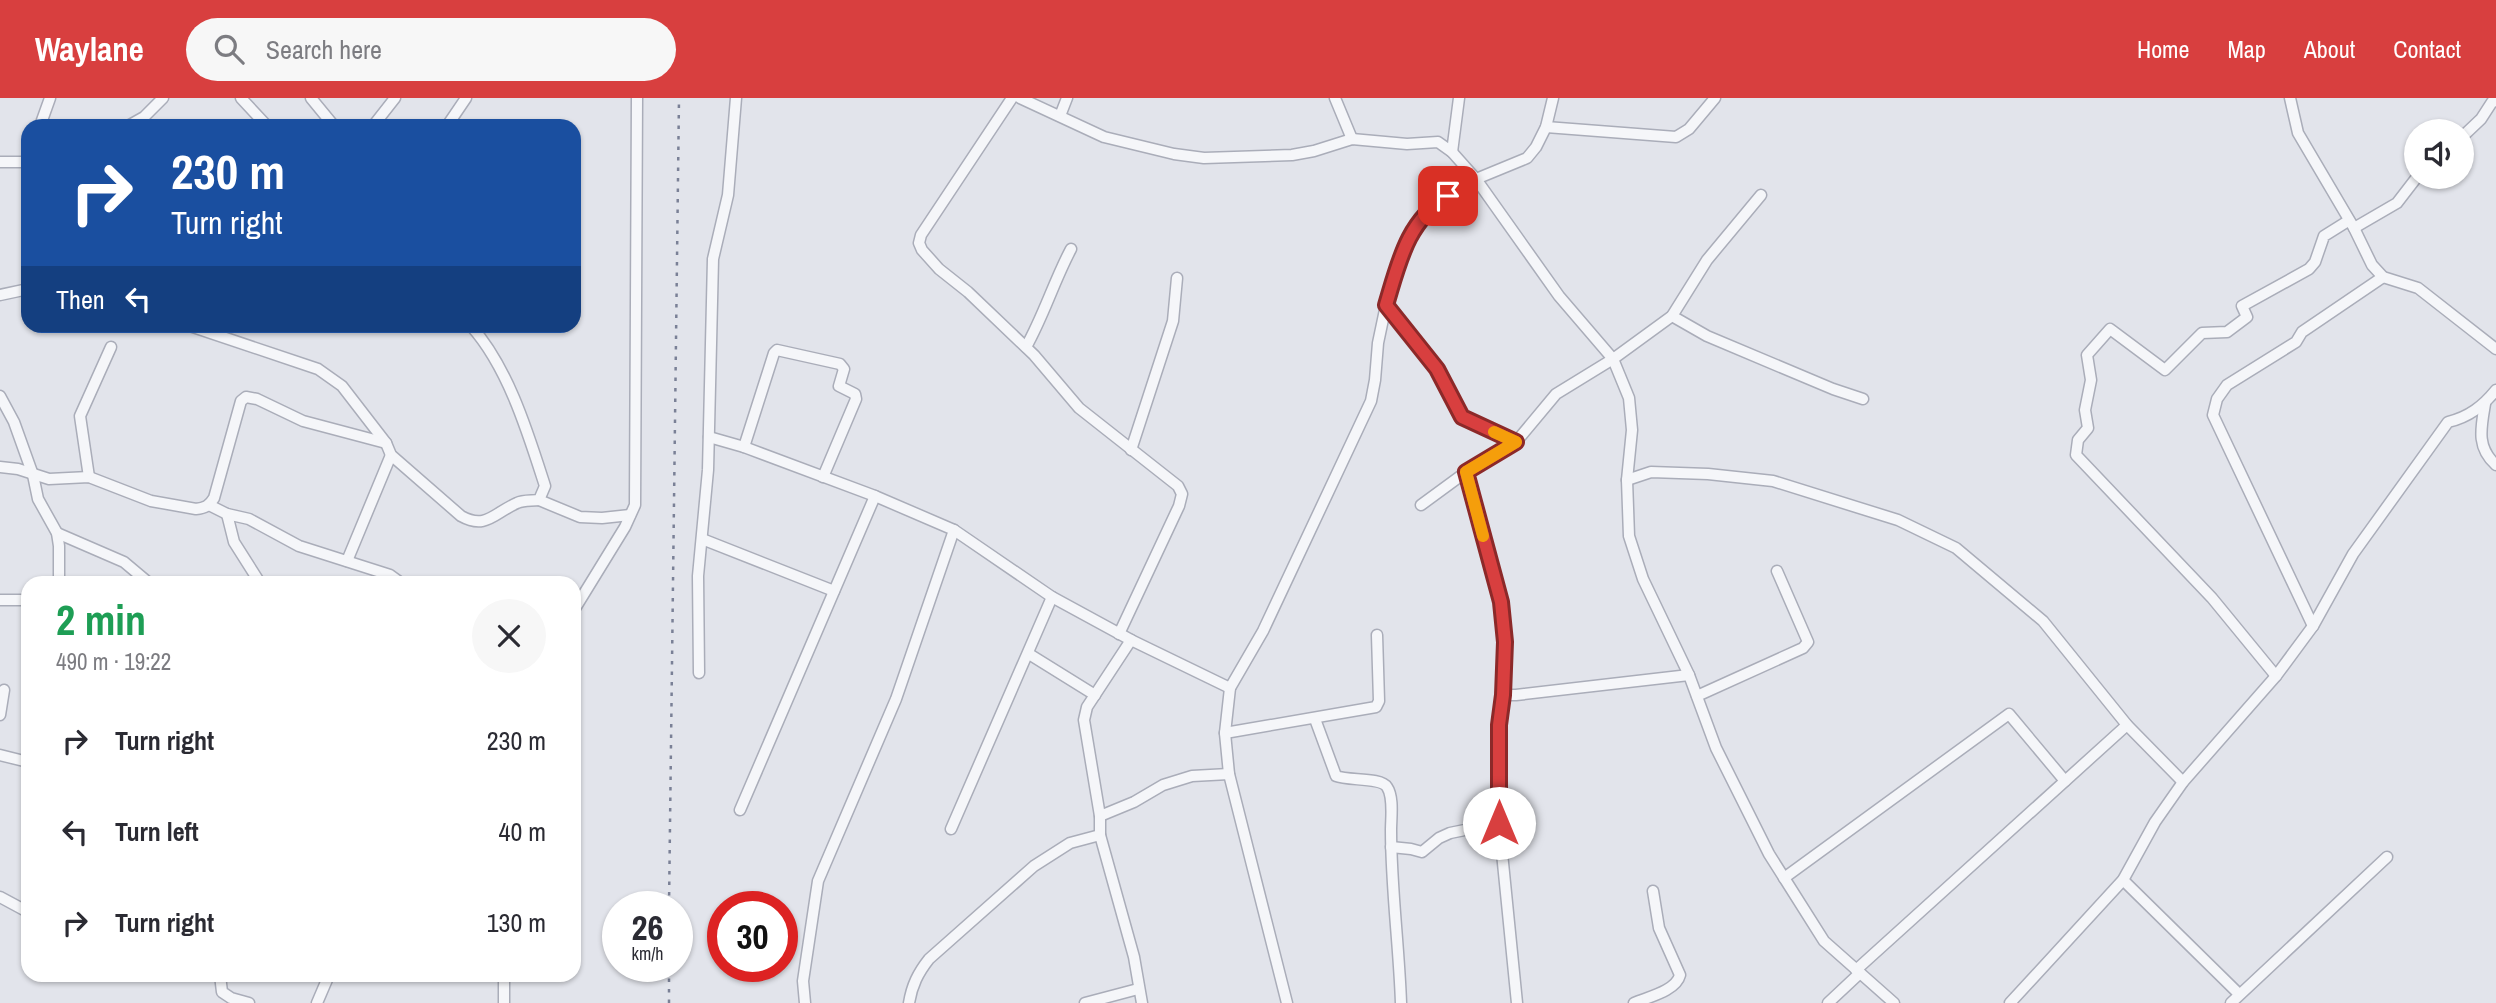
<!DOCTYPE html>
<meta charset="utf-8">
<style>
:root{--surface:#fff;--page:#f7f7f7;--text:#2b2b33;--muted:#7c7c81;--accent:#d83f3f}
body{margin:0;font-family:"Archivo Narrow",sans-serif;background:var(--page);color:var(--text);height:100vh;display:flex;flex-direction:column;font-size:26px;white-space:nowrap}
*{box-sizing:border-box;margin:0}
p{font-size:23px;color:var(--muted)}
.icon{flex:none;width:38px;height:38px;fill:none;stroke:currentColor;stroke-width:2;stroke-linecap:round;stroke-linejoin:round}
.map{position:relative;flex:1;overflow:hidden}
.drawer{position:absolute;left:21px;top:478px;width:560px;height:406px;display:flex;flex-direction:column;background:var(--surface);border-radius:21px;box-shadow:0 2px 5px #0004}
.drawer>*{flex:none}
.guide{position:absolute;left:21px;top:21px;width:560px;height:214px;border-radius:21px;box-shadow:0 2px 5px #0004;background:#1a4fa0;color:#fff;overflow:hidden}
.buttons{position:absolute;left:2404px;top:21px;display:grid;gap:14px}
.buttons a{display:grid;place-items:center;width:70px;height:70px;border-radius:50%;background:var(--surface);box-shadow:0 2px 5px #0004;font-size:35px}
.speed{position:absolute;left:602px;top:793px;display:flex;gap:14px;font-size:35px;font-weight:700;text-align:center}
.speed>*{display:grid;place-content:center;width:91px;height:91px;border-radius:50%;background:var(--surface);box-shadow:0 2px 5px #0004;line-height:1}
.speed small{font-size:18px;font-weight:400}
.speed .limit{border:10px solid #d22;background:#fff;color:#111}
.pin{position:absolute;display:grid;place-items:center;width:60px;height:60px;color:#fff;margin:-30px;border-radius:14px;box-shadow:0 4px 10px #0006}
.me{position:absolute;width:77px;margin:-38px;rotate:0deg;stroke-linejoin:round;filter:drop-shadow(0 0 5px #0008)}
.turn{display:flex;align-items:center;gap:24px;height:147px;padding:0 35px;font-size:32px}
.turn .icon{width:91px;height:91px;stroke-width:2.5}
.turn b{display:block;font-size:49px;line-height:60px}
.then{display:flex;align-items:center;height:66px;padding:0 35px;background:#0003;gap:14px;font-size:26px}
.round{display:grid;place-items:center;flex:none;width:74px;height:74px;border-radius:37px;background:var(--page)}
.head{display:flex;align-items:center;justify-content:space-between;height:119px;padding:0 35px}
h1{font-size:42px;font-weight:800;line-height:52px;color:#1e9e55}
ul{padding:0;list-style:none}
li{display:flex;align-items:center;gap:21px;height:91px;padding:0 35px}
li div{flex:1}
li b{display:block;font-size:26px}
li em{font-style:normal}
header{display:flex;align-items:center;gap:42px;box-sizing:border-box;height:98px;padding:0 35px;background:var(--accent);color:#fff}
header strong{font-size:33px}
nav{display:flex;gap:38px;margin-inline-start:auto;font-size:24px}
.search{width:490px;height:63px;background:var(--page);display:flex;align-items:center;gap:18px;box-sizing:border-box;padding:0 24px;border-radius:38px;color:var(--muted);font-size:26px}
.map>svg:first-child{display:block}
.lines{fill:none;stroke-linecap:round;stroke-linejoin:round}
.minor-casing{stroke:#aaadb9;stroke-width:13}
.minor{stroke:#f5f6f9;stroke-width:10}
.rail{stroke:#7a8096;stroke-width:2.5;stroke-dasharray:3.5 7;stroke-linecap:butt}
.route-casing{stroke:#8c2929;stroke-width:18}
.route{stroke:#d83f3f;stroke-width:12}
.slow{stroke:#f59e0b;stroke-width:12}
</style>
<header>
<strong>Waylane</strong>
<div class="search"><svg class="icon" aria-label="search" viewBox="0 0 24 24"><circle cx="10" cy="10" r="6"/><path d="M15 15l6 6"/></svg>Search here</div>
<nav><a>Home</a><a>Map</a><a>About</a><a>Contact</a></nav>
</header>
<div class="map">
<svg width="2496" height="905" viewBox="0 0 2496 905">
<rect width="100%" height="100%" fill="#e2e4eb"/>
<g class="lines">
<g class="minor-casing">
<g id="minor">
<path d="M241,0L267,28"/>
<path d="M311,0L334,28"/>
<path d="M1012,0L921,137L919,145L922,152L939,171L968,194L1034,257L1079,310L1178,388L1182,396L1179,408L1119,536"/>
<path d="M1020,0L1104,39L1174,56L1204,60L1292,57L1314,53L1352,41L1407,46L1438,44L1452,54L1476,81L1559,198L1613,261L1629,300L1632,332L1627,382L1629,438L1643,481L1689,577L1716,650L1769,756L1824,843L1894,905"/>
<path d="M1335,0L1352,41"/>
<path d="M2290,0L2298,35L2354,130L2372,167L2383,179L2418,190L2496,251"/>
<path d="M1060,18L1067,0"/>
<path d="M40,28L50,0"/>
<path d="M128,28L144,19L163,0"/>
<path d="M373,28L395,0"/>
<path d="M447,28L466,0"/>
<path d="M1546,29L1676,39L1689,31L1715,0"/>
<path d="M2462,39L2481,21L2492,4L2496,3"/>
<path d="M1452,54L1459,0"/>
<path d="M0,64H28"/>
<path d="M2354,130L2397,105L2417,79"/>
<path d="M0,197L28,191"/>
<path d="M1386,207L1437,271L1462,319L1516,344"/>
<path d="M1672,218L1707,238L1833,291L1863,301"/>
<path d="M190,228L318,271L342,288L386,345L391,357L461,418C486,432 494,415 517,405C523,402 531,403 539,402L545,388C528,335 508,269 471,228"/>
<path d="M1026,249C1044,217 1054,183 1071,151"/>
<path d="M0,298L14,324L33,377L38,401L57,435L59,448V485"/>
<path d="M2485,306C2481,330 2476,349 2496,367"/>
<path d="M709,339L744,349L875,398L954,432L1052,499L1131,542L1230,590"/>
<path d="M744,349L774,255L777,252L840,266L844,271L839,288L855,296L856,301L823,379"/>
<path d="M1131,352L1173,223L1177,180"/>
<path d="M0,369L18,371L49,381L89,379L151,403L196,411C205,410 209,408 214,400L241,303L246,299L257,301L303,323L386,345"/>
<path d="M1466,374L1501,504L1505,544L1499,627V725L1517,905"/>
<path d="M89,379L80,318L111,249"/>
<path d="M1627,382L1651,374L1708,376L1773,383L1898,422L1956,450L2043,523L2127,627L2183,684"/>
<path d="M539,402L580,419L602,420L630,417"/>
<path d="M209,407L227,416L249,421L299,448L390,477L401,485"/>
<path d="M1421,407L1466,374L1516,344L1556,296L1613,261L1672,218L1707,162L1761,97"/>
<path d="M227,416L234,444L260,485"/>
<path d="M57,435L124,464L149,485"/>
<path d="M702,441L834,493"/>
<path d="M347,463L391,357"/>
<path d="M0,502H28"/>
<path d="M574,512L625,429L635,407L637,0"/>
<path d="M2313,528L2213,317L2217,301L2227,287L2296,244L2302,234L2383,179"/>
<path d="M1131,542L1087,609L1084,622L1100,718V737L1134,859L1142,905"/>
<path d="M1029,556L1095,597"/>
<path d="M699,575L698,478L708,372L713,161L728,97L736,0"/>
<path d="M2276,578L2212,500L2076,357L2078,342L2088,330L2085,312L2091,282L2087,257L2110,231L2165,272L2202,235L2227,234L2247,219L2242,208L2309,171L2315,164L2324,138L2348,123"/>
<path d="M1503,597H1516L1689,577"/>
<path d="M1697,598L1803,550L1808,544L1777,473"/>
<path d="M0,617L4,592"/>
<path d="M1315,621L1336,678C1348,683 1381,679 1387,689C1394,699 1391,720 1391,732C1391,790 1399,847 1401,905"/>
<path d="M1225,635L1376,609L1379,603L1377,537"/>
<path d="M0,657L28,664"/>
<path d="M740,712L875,398"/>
<path d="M1100,718L1134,704L1163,687L1192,678L1229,676"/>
<path d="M951,731L1052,499"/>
<path d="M1391,749L1411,751L1422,754L1439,740L1450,735L1499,725"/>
<path d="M1784,780L2009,616L2065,683"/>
<path d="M2123,782L2239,896"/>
<path d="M0,799L28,814"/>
<path d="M1856,872L2127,627"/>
<path d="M220,877L222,894L231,900L249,905"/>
<path d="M317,905L329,877"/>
<path d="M504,905V877"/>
<path d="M805,905L803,883L818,783L896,601L954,432"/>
<path d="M909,905C912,887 918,875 929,861L1034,768L1070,745L1100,737"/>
<path d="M1085,905L1138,891"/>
<path d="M1287,905L1229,676L1225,635L1230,590L1263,533L1371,303L1375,282L1378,245L1386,207L1404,149L1424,116L1432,107L1476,81L1527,60L1536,49L1546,29L1553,0"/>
<path d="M1634,905C1648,899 1676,893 1680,877L1659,830L1653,793"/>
<path d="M1828,905L1860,875"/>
<path d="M2010,905L2123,782L2155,724L2183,684L2276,578L2313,528L2353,456L2448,324C2469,319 2483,308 2496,292"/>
<path d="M2231,905L2387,759"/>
</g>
</g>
<use href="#minor" class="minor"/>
<g class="rail">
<path d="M669,808L679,0"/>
<path d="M669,905V868"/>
</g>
</g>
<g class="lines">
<g class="route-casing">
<path id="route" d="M1448,98C1407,123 1399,164 1386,207L1437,271L1462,319L1516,344L1466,374L1501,504L1505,544L1503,597L1499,627V725"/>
</g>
<use href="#route" class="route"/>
<path class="slow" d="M1483,438L1466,374L1516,344L1494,334"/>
</g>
</svg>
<div class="buttons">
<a><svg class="icon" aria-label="sound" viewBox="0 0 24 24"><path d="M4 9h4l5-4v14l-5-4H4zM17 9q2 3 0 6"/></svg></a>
</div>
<div class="speed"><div>26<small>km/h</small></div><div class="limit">30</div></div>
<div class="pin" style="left:1448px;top:98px;background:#d93025"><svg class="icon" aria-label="arrive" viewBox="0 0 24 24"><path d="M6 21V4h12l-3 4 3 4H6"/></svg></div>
<svg class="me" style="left:1499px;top:725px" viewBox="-20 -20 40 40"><circle r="19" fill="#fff"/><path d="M0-13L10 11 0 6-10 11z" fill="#d83f3f"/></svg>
<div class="guide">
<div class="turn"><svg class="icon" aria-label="right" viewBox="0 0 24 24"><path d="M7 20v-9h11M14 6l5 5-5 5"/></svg><div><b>230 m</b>Turn right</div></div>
<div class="then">Then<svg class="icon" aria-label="left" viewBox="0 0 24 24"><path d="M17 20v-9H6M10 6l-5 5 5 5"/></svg></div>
</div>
<section class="drawer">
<div class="head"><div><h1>2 min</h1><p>490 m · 19:22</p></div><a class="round"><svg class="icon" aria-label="close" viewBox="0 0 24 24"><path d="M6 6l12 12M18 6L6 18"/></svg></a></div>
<ul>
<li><svg class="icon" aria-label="right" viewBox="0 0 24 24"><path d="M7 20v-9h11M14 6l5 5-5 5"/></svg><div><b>Turn right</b></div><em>230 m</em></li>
<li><svg class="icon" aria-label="left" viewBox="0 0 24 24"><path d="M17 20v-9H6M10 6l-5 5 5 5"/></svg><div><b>Turn left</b></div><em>40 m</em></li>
<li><svg class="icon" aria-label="right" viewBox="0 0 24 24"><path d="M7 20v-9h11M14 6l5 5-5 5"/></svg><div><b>Turn right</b></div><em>130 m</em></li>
</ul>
</section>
</div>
